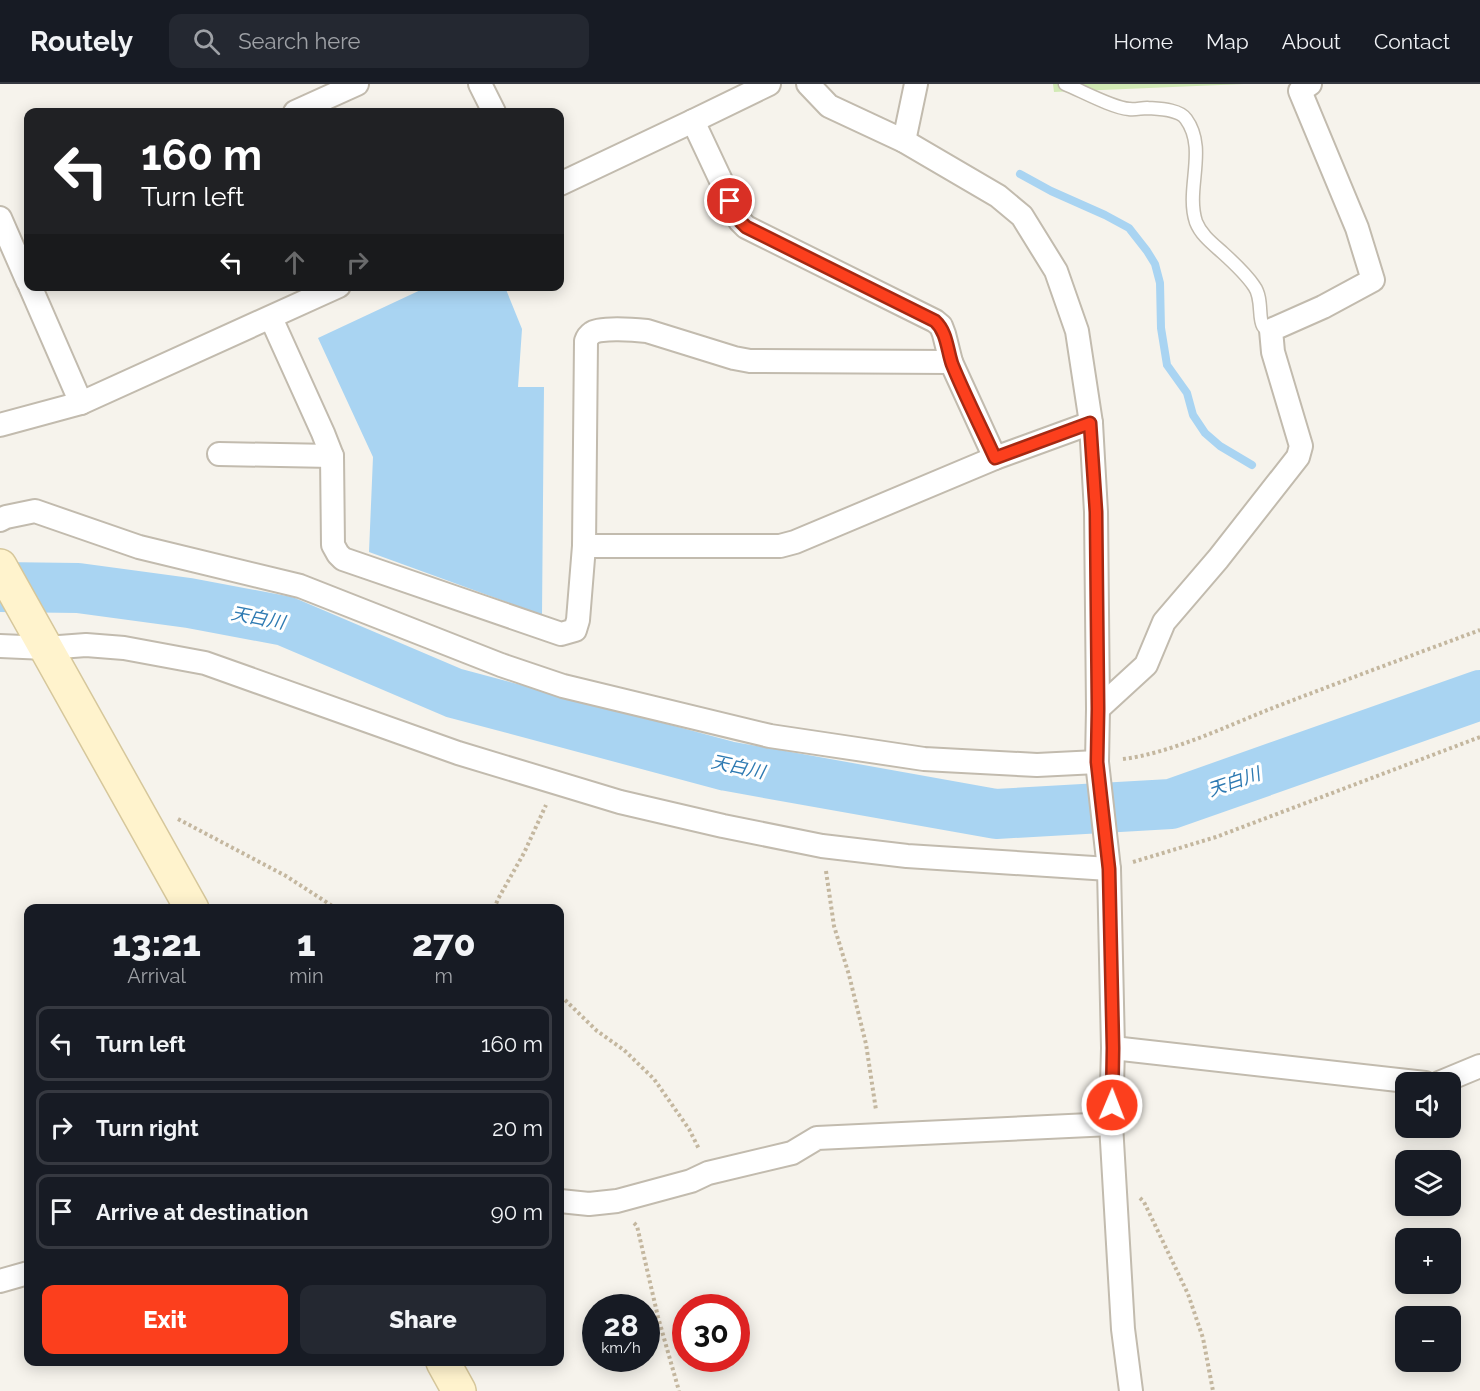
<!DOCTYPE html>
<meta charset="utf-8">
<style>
:root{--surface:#171b24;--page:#242831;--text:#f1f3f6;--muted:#9ea1a6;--line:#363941;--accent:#fc3f1d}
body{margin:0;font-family:Raleway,"Noto Sans JP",sans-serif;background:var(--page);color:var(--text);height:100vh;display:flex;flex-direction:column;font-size:22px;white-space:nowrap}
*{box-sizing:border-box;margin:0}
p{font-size:20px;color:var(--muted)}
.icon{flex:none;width:33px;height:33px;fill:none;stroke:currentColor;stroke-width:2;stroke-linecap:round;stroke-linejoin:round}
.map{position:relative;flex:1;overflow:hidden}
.side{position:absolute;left:24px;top:820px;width:540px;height:462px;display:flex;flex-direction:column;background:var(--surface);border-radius:12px;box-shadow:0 3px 15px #0003}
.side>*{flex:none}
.hud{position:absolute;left:24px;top:24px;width:540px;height:183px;border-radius:12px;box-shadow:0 3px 15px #0003;background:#202124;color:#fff;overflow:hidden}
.tools{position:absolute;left:1395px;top:988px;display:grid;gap:12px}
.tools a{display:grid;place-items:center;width:66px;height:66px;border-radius:12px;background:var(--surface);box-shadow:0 3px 15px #0003;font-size:30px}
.speed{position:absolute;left:582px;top:1210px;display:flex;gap:12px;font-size:30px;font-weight:700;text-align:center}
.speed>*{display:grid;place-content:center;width:78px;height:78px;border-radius:50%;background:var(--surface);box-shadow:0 3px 15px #0003;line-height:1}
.speed small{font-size:15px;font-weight:400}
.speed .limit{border:9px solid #d22;background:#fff;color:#111}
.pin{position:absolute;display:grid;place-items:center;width:51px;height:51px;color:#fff;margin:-26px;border:3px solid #fff;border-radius:50%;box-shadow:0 2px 6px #0007}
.me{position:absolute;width:66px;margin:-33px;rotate:1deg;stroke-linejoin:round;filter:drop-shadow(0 0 4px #0008)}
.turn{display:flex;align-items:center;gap:21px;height:126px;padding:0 18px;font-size:27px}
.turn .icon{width:78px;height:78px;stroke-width:2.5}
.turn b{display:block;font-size:42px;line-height:51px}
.lanes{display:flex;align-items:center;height:57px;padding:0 18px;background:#0003;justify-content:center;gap:30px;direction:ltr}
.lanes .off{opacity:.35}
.eta{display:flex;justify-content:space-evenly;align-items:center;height:102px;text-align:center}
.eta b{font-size:36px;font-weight:800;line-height:42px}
.button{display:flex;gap:12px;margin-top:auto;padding:12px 18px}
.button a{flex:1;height:69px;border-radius:12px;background:var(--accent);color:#fff;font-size:24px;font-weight:800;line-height:69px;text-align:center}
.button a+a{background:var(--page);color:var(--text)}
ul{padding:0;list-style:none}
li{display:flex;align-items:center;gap:18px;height:75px;margin:0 12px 9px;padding:0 6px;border:3px solid var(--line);border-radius:12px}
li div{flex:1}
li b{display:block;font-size:22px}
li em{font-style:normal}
header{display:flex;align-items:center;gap:36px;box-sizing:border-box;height:84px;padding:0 30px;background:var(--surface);border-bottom:2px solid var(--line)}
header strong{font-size:28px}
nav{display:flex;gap:33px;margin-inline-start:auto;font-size:21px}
.search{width:420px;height:54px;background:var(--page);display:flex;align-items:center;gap:15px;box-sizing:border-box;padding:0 21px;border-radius:12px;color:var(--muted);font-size:22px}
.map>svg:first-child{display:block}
.green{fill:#d2eab5}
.water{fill:#a9d4f2}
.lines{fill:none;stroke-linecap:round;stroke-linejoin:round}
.stream{stroke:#a9d4f2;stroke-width:8}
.river{stroke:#a9d4f2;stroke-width:50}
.lane-casing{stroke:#c2bbae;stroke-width:15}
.street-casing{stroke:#c2bbae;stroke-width:26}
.secondary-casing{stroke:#d6c79b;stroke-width:36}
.path{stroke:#c4b79f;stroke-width:4;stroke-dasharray:3 3;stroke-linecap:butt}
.lane{stroke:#fff;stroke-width:12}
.street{stroke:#fff;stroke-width:22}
.secondary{stroke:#fff3cd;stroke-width:33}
.route-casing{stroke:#a42913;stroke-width:15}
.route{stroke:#fc3f1d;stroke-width:10}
.labels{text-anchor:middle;stroke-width:6;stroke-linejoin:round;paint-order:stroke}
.water-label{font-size:18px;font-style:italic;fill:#2e7ab2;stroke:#fff}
</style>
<header>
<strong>Routely</strong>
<div class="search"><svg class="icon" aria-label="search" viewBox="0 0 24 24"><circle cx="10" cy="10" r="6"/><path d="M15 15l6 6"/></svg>Search here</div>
<nav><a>Home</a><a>Map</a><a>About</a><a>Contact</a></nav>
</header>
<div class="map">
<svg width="1480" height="1307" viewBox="0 0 1480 1307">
<rect width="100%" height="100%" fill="#f6f3ec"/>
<path class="green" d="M1053,0H1244L1054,8Z"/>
<path class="water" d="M427,203H505L522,245L518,303H544L542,531L369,468L373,373L318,254Z"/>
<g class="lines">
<path class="stream" d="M1020,90L1051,107L1105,131L1129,144L1147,167L1155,180L1160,199L1161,244L1167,281L1187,309L1193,331L1205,349L1220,362L1252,381"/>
<path class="river" d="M0,503L78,504L189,519L285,537L454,609L727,682L996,730L1171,720L1480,611"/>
<g class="lane-casing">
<path id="lane" d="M1065,0C1082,7 1113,24 1129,25C1135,26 1141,24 1147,24C1159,25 1179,25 1186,35C1208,65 1185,105 1196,138C1201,151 1213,160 1223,169C1234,179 1246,190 1254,202C1263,214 1258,234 1263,242C1265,246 1267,245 1271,246"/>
</g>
<g class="street-casing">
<g id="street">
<path d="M480,0L494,28"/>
<path d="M808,0L829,22L904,57L998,112L1022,132L1056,187L1077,247L1091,339L1096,428L1098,625L1097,678L1109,785L1113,964L1111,1040L1123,1245L1131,1307"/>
<path d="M295,28L357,0"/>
<path d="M693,37L740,137L746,143L935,237L941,242L944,250L951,278L995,374"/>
<path d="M904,57L916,0"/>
<path d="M560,100L693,37L769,0"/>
<path d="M0,134L28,198"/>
<path d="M30,202L81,319"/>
<path d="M271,234L323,349L332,372L333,461L338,470L343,475L561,550L575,546L578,536L584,462L586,257C587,254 589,251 592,249C599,243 637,246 647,247L734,274L750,277L951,278"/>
<path d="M0,341L81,319L339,202"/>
<path d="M219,370L332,372"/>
<path d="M0,436L6,433L35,427L139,463L300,502L501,581L563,602L770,652L924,675L1037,681L1097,678"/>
<path d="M584,462H780L795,458L995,374L1091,339"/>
<path d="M0,562L46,564L86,561L124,564L205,579L458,669L620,718L723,742L822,762L907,772L1109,785"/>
<path d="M1098,625L1146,581L1164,538L1218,475L1298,373L1301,362L1273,268L1271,246L1323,223L1373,196L1357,144L1300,7L1310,0"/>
<path d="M1113,964L1425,999"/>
<path d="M1439,999L1480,982"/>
<path d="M560,1117L589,1120L617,1117L691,1097L708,1089L792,1069L817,1054L1111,1040"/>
<path d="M0,1197L28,1189"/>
</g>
</g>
<g class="secondary-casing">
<g id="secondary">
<path d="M0,482L192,825"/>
<path d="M443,1278L459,1307"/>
</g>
</g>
<g class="path">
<path d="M1123,675C1171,669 1225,643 1270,625C1340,598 1410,572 1480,546"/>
<path d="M178,735L286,792L337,825"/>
<path d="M1133,778L1216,753L1480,653"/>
<path d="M826,787L834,842L849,891L866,960L876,1026"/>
<path d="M494,825L498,815L524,769L546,721"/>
<path d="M560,913L563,914L597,947L624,966L654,995L689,1045L699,1065"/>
<path d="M1140,1114L1144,1118L1188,1210L1203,1254L1213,1307"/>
<path d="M634,1139L637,1142L658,1233L679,1307"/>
</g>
<use href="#lane" class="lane"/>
<use href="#street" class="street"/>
<use href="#secondary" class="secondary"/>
</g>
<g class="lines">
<g class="route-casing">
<path id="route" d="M730,117L740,137L746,143L935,237C947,248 947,265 952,280C965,312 981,343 995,374L1090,339L1096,428L1098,625L1097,678L1109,785L1113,964L1112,1021"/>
</g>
<use href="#route" class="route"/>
</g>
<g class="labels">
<g class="water-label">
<text transform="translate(258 534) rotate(11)" y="6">天白川</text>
<text transform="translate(738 683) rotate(12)" y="6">天白川</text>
<text transform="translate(1234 698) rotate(-19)" y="6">天白川</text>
</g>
</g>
</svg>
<div class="tools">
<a><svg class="icon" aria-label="sound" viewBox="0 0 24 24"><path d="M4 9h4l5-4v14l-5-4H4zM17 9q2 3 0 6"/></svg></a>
<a><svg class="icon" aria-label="layers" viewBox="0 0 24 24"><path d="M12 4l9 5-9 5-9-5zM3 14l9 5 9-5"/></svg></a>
<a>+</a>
<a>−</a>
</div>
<div class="speed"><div>28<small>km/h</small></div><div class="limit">30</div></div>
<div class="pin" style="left:730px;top:117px;background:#d93025"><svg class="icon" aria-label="arrive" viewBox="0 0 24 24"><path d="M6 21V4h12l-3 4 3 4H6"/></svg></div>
<svg class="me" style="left:1112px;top:1021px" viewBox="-20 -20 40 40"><circle r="17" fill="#fc3f1d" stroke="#fff" stroke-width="3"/><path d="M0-11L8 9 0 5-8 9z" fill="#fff"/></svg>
<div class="hud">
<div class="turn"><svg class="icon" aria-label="left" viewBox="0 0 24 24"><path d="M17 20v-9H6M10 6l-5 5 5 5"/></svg><div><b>160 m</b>Turn left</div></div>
<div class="lanes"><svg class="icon" aria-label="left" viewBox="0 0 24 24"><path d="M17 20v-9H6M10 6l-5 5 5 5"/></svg><svg class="icon off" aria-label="ahead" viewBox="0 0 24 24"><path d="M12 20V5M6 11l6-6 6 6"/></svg><svg class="icon off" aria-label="right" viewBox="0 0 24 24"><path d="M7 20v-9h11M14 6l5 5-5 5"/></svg></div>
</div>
<section class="side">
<div class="eta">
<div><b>13:21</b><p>Arrival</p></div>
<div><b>1</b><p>min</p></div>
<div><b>270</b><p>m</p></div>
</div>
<ul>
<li><svg class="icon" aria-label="left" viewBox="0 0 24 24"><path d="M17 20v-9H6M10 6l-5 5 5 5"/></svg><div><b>Turn left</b></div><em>160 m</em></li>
<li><svg class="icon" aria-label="right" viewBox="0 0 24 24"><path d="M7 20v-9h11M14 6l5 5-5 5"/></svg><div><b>Turn right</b></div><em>20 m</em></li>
<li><svg class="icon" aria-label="arrive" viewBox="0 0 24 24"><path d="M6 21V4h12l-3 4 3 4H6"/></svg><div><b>Arrive at destination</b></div><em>90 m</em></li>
</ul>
<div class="button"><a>Exit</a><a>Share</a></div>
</section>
</div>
